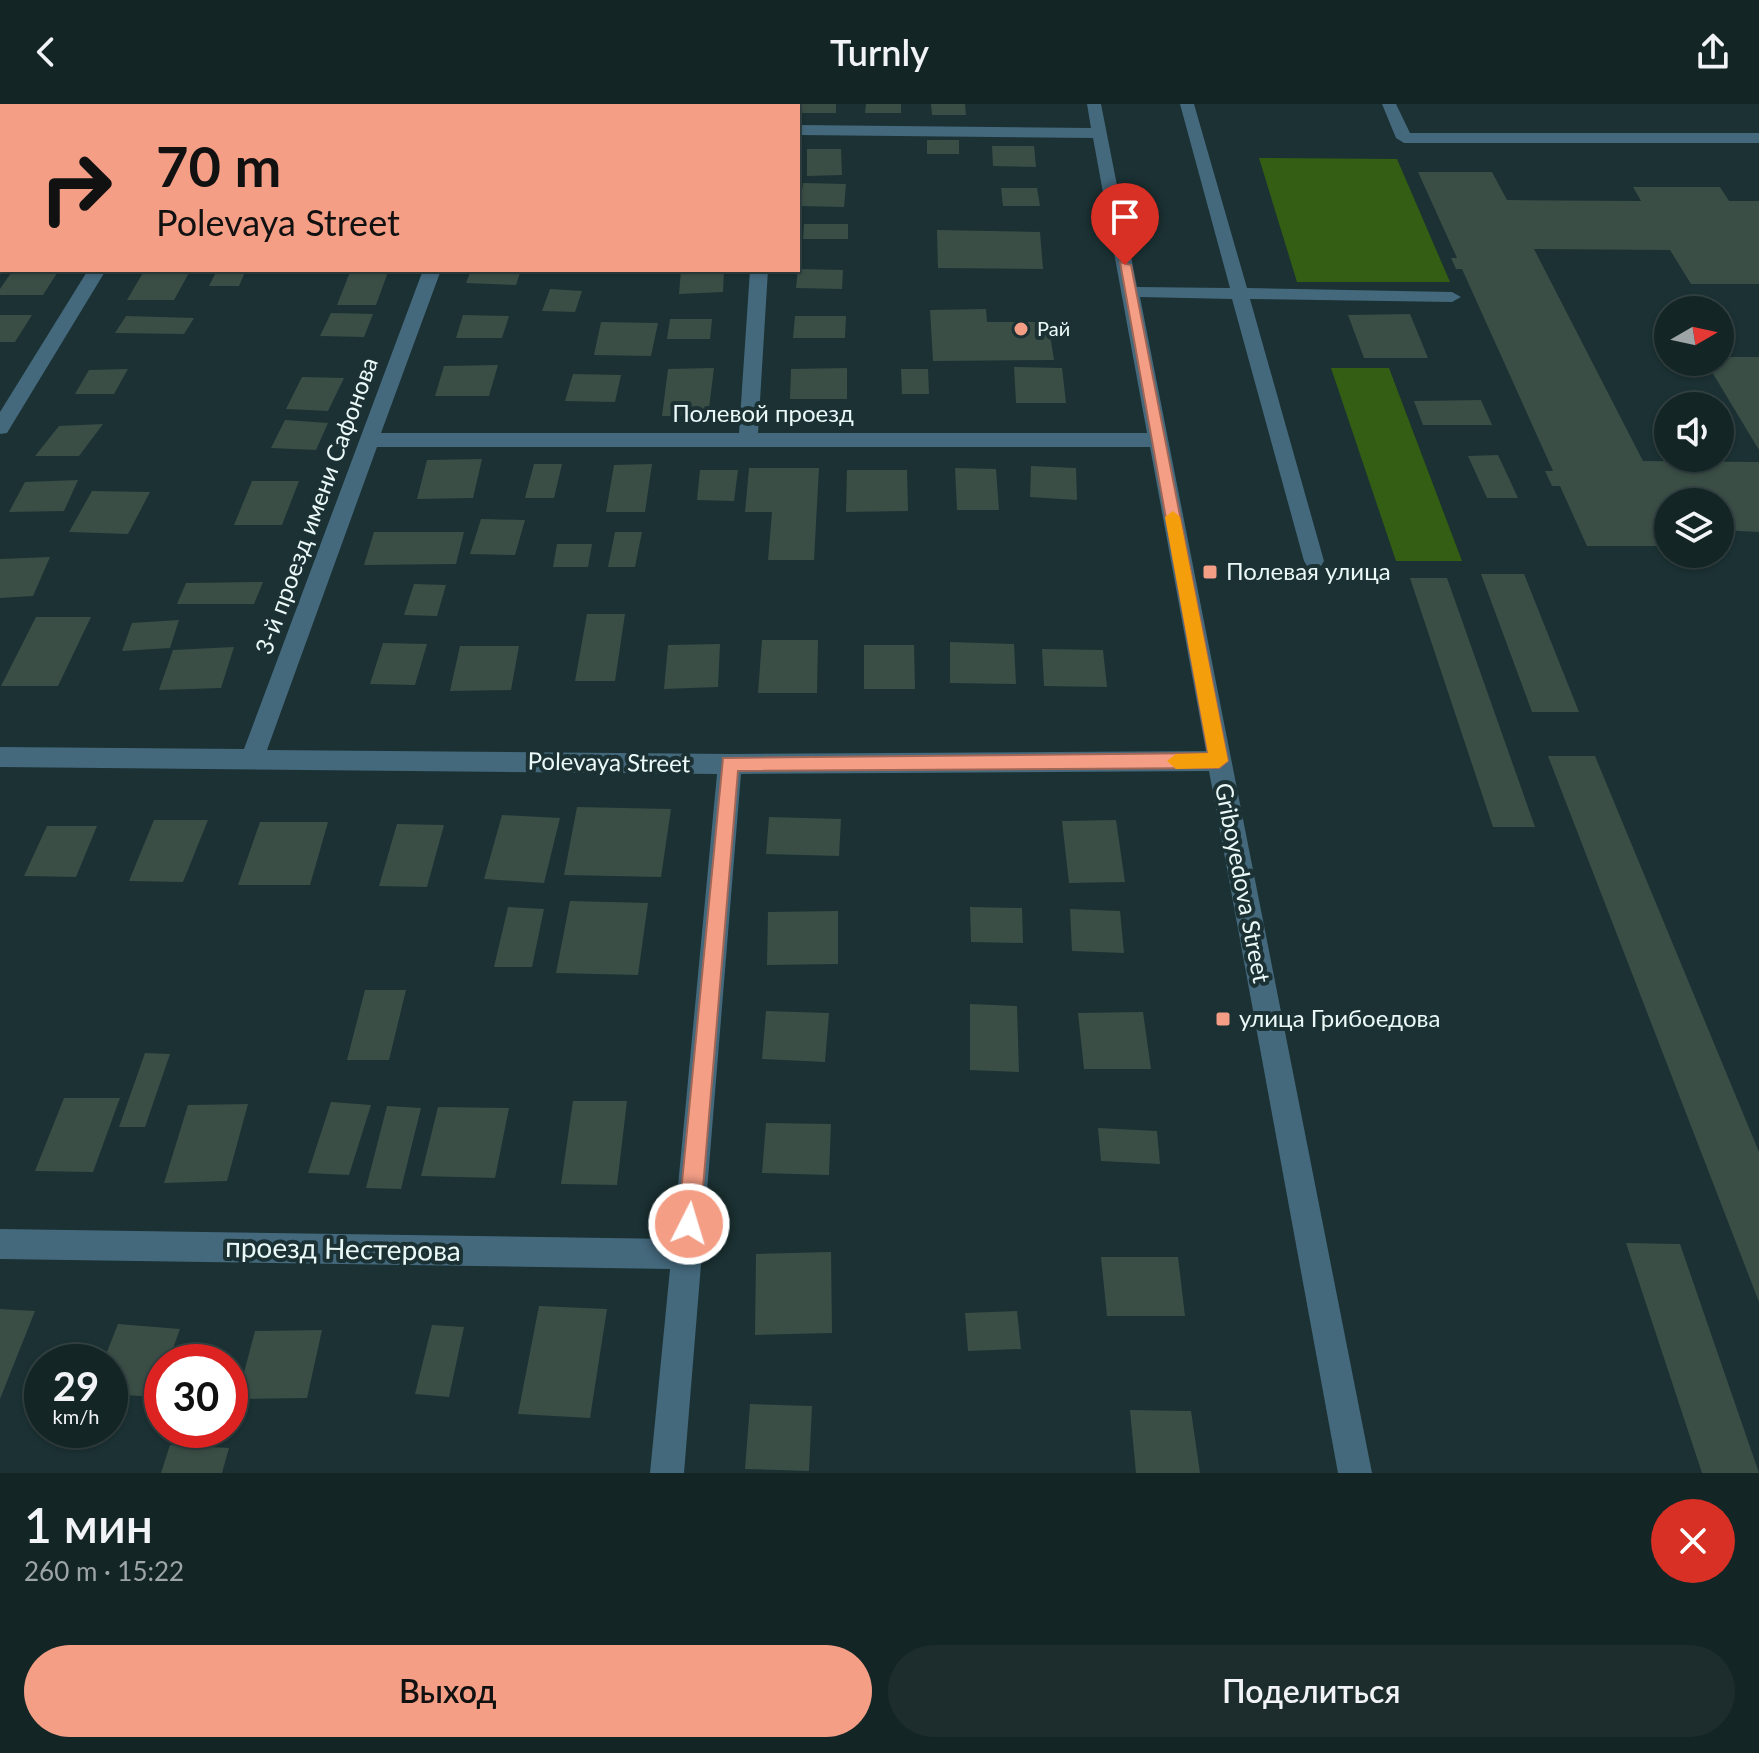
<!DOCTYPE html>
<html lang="ru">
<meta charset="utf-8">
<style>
:root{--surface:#142526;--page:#1d2d2e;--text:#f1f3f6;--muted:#9da5a7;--line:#334243;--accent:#f49e86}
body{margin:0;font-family:Lato,sans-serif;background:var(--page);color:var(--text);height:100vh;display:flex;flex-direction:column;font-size:30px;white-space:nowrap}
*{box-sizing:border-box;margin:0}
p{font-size:26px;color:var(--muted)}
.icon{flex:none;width:44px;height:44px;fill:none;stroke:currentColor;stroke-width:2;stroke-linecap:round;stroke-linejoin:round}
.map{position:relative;height:1369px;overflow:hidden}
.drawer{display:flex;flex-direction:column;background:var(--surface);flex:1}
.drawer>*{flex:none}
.top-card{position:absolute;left:0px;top:0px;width:800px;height:168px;box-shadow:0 2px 6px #0004,0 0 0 2px var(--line);background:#f49e86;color:#111;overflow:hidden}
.needle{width:52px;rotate:81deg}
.buttons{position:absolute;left:1654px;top:192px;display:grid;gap:16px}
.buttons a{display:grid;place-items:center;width:80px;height:80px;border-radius:50%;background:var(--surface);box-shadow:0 2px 6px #0004,0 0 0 2px var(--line);font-size:40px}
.speed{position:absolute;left:24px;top:1240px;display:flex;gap:16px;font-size:40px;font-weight:700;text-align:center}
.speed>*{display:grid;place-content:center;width:104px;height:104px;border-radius:50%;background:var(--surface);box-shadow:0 2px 6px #0004,0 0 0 2px var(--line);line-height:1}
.speed small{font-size:20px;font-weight:400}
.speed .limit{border:12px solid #d22;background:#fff;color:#111}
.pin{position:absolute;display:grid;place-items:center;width:68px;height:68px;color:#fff;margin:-82px -34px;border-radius:50% 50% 50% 0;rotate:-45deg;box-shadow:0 0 8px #0007}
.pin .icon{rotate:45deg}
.me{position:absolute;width:88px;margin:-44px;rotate:5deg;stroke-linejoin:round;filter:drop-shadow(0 0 6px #0008)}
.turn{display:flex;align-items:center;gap:28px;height:168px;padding:0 24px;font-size:36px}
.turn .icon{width:104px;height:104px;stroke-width:2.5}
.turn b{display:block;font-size:56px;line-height:68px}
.round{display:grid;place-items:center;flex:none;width:84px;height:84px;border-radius:42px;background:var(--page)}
.summary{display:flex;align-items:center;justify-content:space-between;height:136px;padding:0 24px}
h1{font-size:48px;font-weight:600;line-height:60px}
.action{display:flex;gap:16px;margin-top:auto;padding:16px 24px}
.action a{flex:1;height:92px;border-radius:48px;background:var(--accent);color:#111;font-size:32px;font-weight:600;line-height:92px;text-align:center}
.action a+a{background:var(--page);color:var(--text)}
header{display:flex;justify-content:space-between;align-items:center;height:104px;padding:0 24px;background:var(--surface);font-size:36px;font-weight:600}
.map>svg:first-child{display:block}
.green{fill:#335e13}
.building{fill:#3a4e46}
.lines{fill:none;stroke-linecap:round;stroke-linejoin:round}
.minor{fill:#44687c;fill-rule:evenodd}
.route{fill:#f49e86;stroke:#9f6757;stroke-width:2}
.slow{fill:#f59e0b}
.poi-dot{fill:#f49e86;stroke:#1b3133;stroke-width:3}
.labels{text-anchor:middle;stroke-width:8;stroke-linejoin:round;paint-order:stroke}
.far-poi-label{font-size:20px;fill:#ebf8f8;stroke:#1b3133;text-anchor:start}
.street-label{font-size:24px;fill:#ebf8f8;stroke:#1b3133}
.poi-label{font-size:24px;fill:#ebf8f8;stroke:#1b3133;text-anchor:start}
.near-street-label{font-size:28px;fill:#ebf8f8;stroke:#1b3133}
</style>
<header><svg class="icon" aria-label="back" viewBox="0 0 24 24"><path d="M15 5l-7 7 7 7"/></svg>Turnly<svg class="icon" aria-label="share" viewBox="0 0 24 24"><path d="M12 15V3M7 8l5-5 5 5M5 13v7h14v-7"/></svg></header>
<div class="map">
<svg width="1759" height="1369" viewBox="0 0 1759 1369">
<rect width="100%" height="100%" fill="#1b3133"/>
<g class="green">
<path d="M1259,54L1397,55L1450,178H1297Z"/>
<path d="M1331,264H1389L1462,457H1396Z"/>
</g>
<g class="building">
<rect x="798" y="0" width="38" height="9"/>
<path d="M866,0H901V9H865Z"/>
<path d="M931,0H965L966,11H932Z"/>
<rect x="927" y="36" width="32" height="14"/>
<path d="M992,42H1034L1036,63L993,62Z"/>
<path d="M807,45H841L842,71L807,72Z"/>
<path d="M1418,68H1492L1507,96L1641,97L1633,83H1720L1729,97H1759V180H1691L1670,146L1534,145L1643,357L1759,358V428L1720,426V398H1668V442H1587L1560,382H1552L1545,367H1553L1462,165H1456L1451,154H1457Z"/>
<path d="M803,79L846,80L844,103L800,102Z"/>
<path d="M1001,84H1037L1040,102H1003Z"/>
<path d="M804,120H848V135H803Z"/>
<path d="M937,126L1040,128L1043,165L938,164Z"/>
<path d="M798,165L843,166L842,185L796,184Z"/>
<path d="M13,166H59L43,191H0V185Z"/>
<path d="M217,166H246L239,182H209Z"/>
<path d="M471,166H521L516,181L466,179Z"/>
<path d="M681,166H724L723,188L679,190Z"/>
<path d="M144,167H190L174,196H127Z"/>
<path d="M350,168H388L376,201H337Z"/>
<path d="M550,185L582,187L575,208L542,207Z"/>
<path d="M986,205L987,218H1048L1054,256L933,257L930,206Z"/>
<path d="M331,209L373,210L364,233L320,232Z"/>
<path d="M1410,210L1428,254H1364L1348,211Z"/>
<path d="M0,211H32L15,238H0Z"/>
<path d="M463,211L509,212L502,234H456Z"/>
<path d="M126,212L194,214L184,230L115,229Z"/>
<path d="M795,212H846L845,234H793Z"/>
<path d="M670,215H712L710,235H667Z"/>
<path d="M601,218L658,219L651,252L594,251Z"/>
<path d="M1720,253H1759V346L1706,258H1720Z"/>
<path d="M498,261L489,292H435L444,262Z"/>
<path d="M1014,263L1062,264L1066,299H1016Z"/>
<path d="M714,264L708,312H662L668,265Z"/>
<path d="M847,264V295H790L791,265Z"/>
<path d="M128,265L114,290H75L89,266Z"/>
<path d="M901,265H928L929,290H902Z"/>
<path d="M573,270L621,271L615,298L565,297Z"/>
<path d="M302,273L344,274L328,307L286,305Z"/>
<path d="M1481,296L1492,321H1423L1414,297Z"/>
<path d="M285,316L328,319L316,346L271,344Z"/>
<path d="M103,320L79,352H35L59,322Z"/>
<path d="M1498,351L1518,394H1487L1468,352Z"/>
<path d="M482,355L473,394L417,395L427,356Z"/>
<path d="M534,360H562L554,394H525Z"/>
<path d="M652,360L645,408H606L614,361Z"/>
<path d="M1031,362L1076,364L1077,396L1030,393Z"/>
<path d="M749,364H819L814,456H768L772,408H745Z"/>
<path d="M955,364L996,365L999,406H957Z"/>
<path d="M700,366H738L734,397L697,396Z"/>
<path d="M847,366H907L908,407L846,408Z"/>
<path d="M78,376L64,407L9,408L25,378Z"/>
<path d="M252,377H299L282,421H234Z"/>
<path d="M92,387L150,388L128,430L69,428Z"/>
<path d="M481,415L525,416L515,451L470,450Z"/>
<path d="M374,428H464L456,460L364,461Z"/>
<path d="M615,428H642L635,463H608Z"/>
<path d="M557,440H592L588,463H553Z"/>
<path d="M50,453L33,492L0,494V455Z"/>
<path d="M1481,470H1524L1579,608H1532Z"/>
<path d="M1410,474H1447L1535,723H1493Z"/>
<path d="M263,478L254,500H177L186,479Z"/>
<path d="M414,480L446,481L437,512L404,511Z"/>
<path d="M587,510H625L615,577H575Z"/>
<path d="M36,513H91L58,582H1Z"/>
<path d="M179,516L170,544L122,547L132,519Z"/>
<path d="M762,536H818L817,589H758Z"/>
<path d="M950,538L1014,540L1016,580L950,579Z"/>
<path d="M383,539L427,540L415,581L370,580Z"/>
<path d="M720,540L718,583L664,585L668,541Z"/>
<path d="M864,541H914L915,585H864Z"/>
<path d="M460,542H519L511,586L450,587Z"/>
<path d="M234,543L221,584L159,586L173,546Z"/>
<path d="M1042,545L1103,546L1107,583L1044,582Z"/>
<path d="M1548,652H1595L1759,1048V1198Z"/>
<path d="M577,703L671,705L661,773L564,771Z"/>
<path d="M502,711L560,714L544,779L484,775Z"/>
<path d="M769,713L841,715L839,752L766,750Z"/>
<path d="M154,716H208L183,778L129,777Z"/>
<path d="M1116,716L1125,778L1069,779L1062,717Z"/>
<path d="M260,718H328L310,781H238Z"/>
<path d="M397,720L444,721L427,783L379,782Z"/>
<path d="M47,722H97L76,773L24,772Z"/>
<path d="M570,797L648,799L638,871L556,869Z"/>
<path d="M508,803L544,805L532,863H494Z"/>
<path d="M970,803L1022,804L1023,839L971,838Z"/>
<path d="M1070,805L1120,807L1124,849L1072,847Z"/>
<path d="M838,807V860L767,861L768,808Z"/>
<path d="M365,886H406L389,956H347Z"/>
<path d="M970,900L1017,902L1019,968L970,966Z"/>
<path d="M766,907L829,909L825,958L762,955Z"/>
<path d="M1143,908L1151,965H1084L1078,909Z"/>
<path d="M145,949L170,950L145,1023H119Z"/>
<path d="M64,994H120L93,1068L35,1067Z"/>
<path d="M573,997H627L617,1081L561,1080Z"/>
<path d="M331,998L371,1001L349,1071L308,1069Z"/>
<path d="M248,1000L227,1077L164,1079L188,1001Z"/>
<path d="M387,1002L421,1004L401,1085L366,1084Z"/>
<path d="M438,1003L509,1004L495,1074L421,1072Z"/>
<path d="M766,1019L831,1020L829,1071L762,1069Z"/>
<path d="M1098,1024L1157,1027L1160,1060L1101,1057Z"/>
<path d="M1626,1139L1680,1140L1759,1369H1702Z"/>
<path d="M831,1148L832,1229L755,1231L756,1150Z"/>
<path d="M1101,1153H1178L1185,1212H1107Z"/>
<path d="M539,1202L607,1205L590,1314L518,1310Z"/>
<path d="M0,1205L35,1207L0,1295Z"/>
<path d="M1017,1207L1021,1245L968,1247L965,1209Z"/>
<path d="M118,1220L180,1225L168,1258H162V1276L156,1293L110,1290V1258H103Z"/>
<path d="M432,1221L464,1223L449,1293L415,1290Z"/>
<path d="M322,1226L307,1294L237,1295L255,1227Z"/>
<path d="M750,1300L812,1302L809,1367L745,1365Z"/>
<path d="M1130,1306L1191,1307L1200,1369H1136Z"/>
<path d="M170,1341L229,1344L222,1369H161Z"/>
</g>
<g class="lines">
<g class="minor">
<rect x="485" y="0" width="14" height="2"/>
<path d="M1087,0H1101L1137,183L1230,184L1180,0H1194L1247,184L1452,188L1461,193L1452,198L1250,195L1324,457L1321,462H1307L1304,457L1232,195L1140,193L1372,1369H1338L1209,667L741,670L684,1369H650L670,1165L0,1155V1125L673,1135L717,670L0,663V643L244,645L423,166H441L381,329H739L750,166H768L758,329H1147L1093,34L798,31V21L1091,24ZM377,343H1150L1206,647L730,650L267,646Z"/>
<path d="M1382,0H1396L1410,29H1759V39H1404L1396,34Z"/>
<rect x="0" y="19" width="2" height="10"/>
<path d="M88,166H106L7,329L0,330V308Z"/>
</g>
</g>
<path class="route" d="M1120,158L1131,161L1228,657L1219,664L738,667L700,1120L697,1128L689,1131L681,1128L678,1120L723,654L1208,649Z"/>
<path class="slow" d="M1173,407L1180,413L1228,657L1219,664L1176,665L1167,657L1176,650L1208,649L1165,413Z"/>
<g class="poi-dot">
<circle cx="1021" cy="225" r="8"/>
<rect x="1202" y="460" width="16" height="16" rx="4"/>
<rect x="1215" y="907" width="16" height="16" rx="4"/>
</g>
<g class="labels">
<g class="far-poi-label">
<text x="1037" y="232">Рай</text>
</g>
<g class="street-label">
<text x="763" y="318">Полевой проезд</text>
<text transform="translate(317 402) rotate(-70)" y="8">3-й проезд имени Сафонова</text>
<text transform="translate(609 659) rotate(1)" y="8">Polevaya Street</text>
<text transform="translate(1242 779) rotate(79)" y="8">Griboyedova Street</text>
</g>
<g class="poi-label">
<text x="1226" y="476">Полевая улица</text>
<text x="1239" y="923">улица Грибоедова</text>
</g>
<g class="near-street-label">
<text transform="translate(343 1145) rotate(1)" y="10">проезд Нестерова</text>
</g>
</g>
</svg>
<div class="buttons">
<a><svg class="needle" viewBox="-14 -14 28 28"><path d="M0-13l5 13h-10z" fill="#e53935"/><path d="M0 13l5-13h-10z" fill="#9da5a7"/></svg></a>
<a><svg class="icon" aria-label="sound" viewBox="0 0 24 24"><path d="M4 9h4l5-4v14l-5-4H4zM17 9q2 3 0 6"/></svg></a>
<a><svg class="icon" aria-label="layers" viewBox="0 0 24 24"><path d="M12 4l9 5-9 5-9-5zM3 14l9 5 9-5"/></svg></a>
</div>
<div class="speed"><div>29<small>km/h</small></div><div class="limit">30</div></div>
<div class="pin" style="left:1125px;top:161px;background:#d93025"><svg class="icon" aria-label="arrive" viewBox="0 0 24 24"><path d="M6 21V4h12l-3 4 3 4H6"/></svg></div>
<svg class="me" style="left:689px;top:1120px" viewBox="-20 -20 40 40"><circle r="17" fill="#f49e86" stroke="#fff" stroke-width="3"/><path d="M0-11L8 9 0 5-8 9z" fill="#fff"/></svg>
<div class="top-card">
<div class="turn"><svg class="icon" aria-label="right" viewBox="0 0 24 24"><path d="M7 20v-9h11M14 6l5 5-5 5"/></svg><div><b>70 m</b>Polevaya Street</div></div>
</div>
</div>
<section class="drawer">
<div class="summary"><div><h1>1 мин</h1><p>260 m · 15:22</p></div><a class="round" style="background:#d93025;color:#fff"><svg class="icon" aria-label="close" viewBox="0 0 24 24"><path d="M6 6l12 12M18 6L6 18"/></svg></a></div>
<div class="action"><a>Выход</a><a>Поделиться</a></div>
</section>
